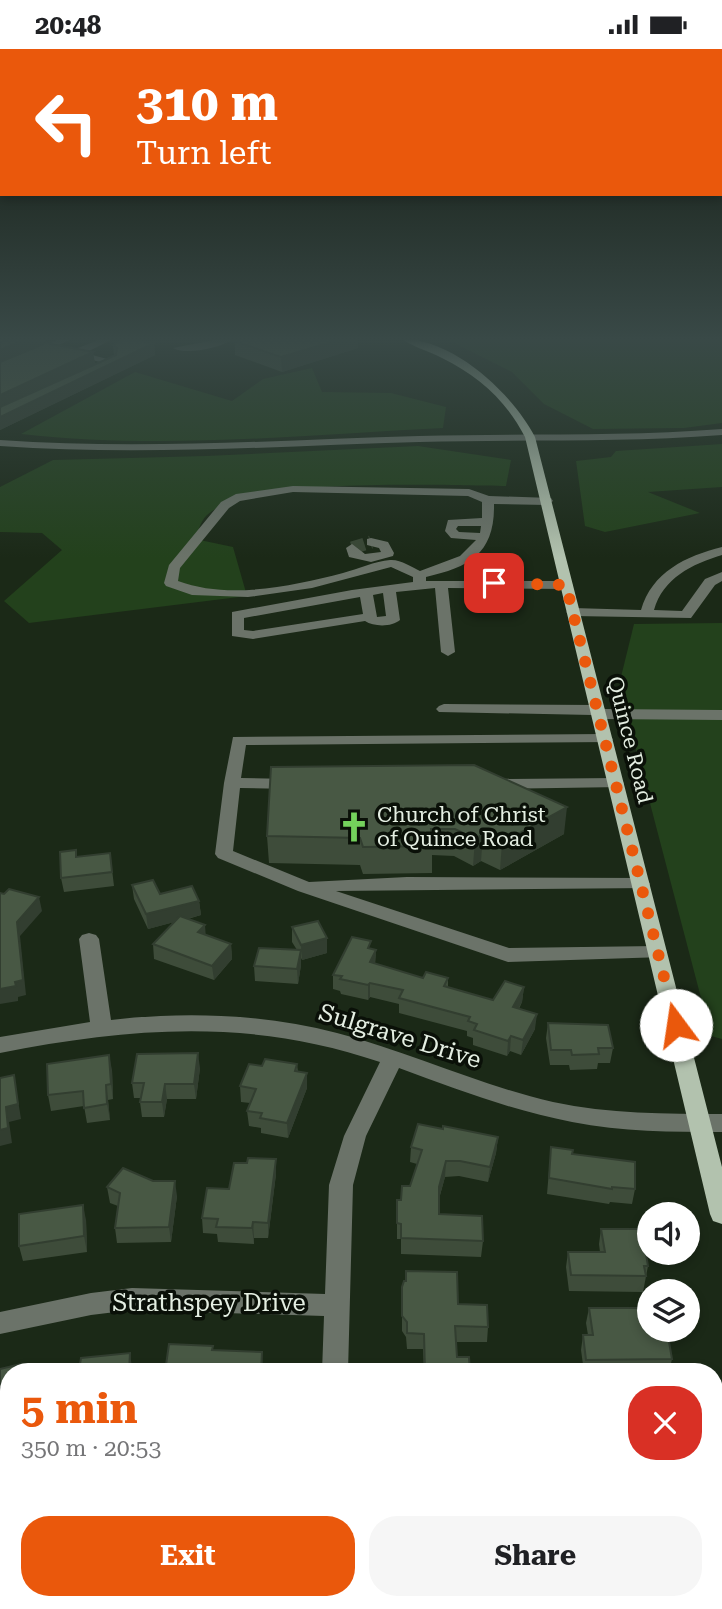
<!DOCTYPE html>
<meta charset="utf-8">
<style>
:root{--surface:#fff;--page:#f6f6f6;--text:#202124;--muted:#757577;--accent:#ea580c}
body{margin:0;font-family:"Roboto Serif",serif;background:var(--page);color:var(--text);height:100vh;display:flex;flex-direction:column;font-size:26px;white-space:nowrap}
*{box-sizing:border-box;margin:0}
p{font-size:23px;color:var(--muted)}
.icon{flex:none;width:38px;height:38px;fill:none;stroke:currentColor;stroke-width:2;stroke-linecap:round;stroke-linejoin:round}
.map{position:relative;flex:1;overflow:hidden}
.drawer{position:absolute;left:0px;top:1314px;width:723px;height:247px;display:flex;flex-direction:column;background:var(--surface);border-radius:28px 28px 0 0;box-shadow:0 4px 10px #0003}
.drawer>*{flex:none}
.top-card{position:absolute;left:0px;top:0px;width:723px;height:147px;box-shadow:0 4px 10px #0003;background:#ea580c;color:#fff;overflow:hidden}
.controls{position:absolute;left:637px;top:1153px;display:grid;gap:14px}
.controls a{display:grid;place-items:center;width:63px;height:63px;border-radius:50%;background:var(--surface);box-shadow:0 4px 10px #0003;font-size:35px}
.pin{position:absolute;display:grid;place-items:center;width:60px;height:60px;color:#fff;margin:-30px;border-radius:14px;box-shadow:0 4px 10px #0006}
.me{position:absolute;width:77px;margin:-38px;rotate:346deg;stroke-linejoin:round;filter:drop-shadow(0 0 5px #0008)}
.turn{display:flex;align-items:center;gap:24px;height:147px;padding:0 21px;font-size:32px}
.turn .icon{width:91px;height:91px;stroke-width:2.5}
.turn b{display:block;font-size:49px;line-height:60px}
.round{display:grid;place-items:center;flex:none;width:74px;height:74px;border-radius:28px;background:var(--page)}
.overview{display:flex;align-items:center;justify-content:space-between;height:119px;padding:0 21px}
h1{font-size:42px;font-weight:700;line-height:52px;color:var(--accent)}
.cta{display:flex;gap:14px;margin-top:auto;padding:14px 21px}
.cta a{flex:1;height:80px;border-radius:28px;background:var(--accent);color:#fff;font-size:28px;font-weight:700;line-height:80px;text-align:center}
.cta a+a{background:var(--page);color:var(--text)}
.status{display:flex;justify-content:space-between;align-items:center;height:49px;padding:0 35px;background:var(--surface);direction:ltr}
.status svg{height:19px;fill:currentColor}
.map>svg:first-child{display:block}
.green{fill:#23411c}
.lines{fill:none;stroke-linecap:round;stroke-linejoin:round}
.minor-tunnel{stroke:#394735;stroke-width:13;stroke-dasharray:13 6;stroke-linecap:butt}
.minor{fill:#6b7369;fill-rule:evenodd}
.major{fill:#b2c2ae;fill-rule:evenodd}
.wall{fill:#3e4c3a}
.shaded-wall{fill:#323e30}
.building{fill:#485844;stroke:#323e30;stroke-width:2}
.route{stroke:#ea580c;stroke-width:12;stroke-dasharray:0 21.6}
.labels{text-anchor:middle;stroke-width:7;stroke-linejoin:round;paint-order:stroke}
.street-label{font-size:21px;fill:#e4eee2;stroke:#0a1008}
.poi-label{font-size:21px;fill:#e4eee2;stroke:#0a1008;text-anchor:start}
.near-street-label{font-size:24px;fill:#e4eee2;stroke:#0a1008}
</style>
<div class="status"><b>20:48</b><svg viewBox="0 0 49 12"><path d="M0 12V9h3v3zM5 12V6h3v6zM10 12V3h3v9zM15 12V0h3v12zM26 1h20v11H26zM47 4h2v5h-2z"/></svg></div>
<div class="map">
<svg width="722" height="1560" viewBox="0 0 722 1560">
<rect width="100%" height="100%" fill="#1b2917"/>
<g class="green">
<path d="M446,290H722V374L684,379L593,380L544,355L512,323Z"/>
<path d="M312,319L322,343L391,344L446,358L443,379C302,386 161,401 21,385L135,323L232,352L263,330Z"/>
<path d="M722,395V438L648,443L700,464L605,483L585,477L576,412L611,408L616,402Z"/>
<path d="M418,397L511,411L506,437C444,437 250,427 207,466C201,471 198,483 195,490L233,498L247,547L29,574L4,552L62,501L42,484L0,483V438L53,411L206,407Z"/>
<path d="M722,574V990L711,987L619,636L634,575Z"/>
</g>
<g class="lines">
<path class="minor-tunnel" d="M352,499L371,493"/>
<g class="minor">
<path d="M60,290H72L0,323V316Z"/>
<path d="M101,290H113L85,304L118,313L101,322L93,320L104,314L65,304Z"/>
<path d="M219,290H234C221,298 188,307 173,299Z"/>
<path d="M722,380V386C621,394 520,390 419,393C279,397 140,407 0,397V391C140,401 279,391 419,387C520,384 621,388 722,380Z"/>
<path d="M293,437L469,440L489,447L551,449L553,452L547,456L494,455C495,504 470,518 426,528V532H566L573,536L566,540L448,539L455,603L448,607L441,603L435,539L396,543L400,571C392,578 374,578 365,572L253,590L232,587V563L352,541L413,533V528L391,518L312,539L248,548L192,546L166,537L164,534L169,516L221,453L236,445ZM293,443L468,447L482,453V469L448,471L445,482L451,489L476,491L460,507L420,522C412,518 400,510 390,511C375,512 358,520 343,524C292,537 229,551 178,532L180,519L229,459L240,452ZM458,477H481L480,484L459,483L456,480ZM383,544L386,567L377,568L373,546ZM360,548L363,565L253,582L244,581V569Z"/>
<path d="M371,489L388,493L394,504L393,507L371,513L349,508L346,499L352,495L365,505L381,503L379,499L367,496V490Z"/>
<path d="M722,498V506C692,515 663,529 654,561L682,562L705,530L722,523V532L715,536L691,569L573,567L566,563L573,559L641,561C652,523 686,507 722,498Z"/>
<path d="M444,655L598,656L605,660L722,661V671L599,670L592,666L439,663L436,660L439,657Z"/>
<path d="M605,685L613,690L611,693L246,696L241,729L291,730L299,735L291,740L240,739L233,802L309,833L407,828L641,829L648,831L650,835L648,839L336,842L509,899L657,897L664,898L667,903L664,908L508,913L298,842L218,809L215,805L224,734L233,688Z"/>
<path d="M616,729L624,734L622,738L493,740L485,735L493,730Z"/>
<path d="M89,884L96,886L99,890L111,971C186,962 263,965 337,984C410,1003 479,1036 553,1053C609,1065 666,1065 722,1065V1083C672,1083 622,1083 572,1073C513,1062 456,1040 399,1019L366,1087L353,1136L348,1323H322L324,1267L132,1261L91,1266L0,1285V1263L91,1244L132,1239L325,1245L329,1136L344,1087L380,1013C251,969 132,978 0,1004V988L90,973L79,890L82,886Z"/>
<rect x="313" y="1552" width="30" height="8"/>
</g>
<path class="major" d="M402,290C454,290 512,344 535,388L722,1118V1175L713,1172L710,1165L525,388C506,351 478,327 442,309C429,302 413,298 402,290Z"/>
</g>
<g class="wall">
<path d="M0,290H45V294L16,306L93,303L95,315L114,306L113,296L154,294L155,306L0,381Z"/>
<path d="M235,290H358V299L282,323L235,306Z"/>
<path d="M271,718L564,785L500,821L481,812L473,817L454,807L432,806V824L363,825L360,816L269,814L267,787Z"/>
<path d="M76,801L77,808L110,804L114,837L64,843L61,829Z"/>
<path d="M132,836L160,845L199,852L201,866L188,870L206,886L231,895L232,910L214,931L154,910L153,895L174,873L148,880L134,850Z"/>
<path d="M292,878L327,904L302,911L301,909V916L298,935L255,932L254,917L297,901L292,893Z"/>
<path d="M371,900L376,901L375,915L423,929H448V938L493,951L524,938L522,953L519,960L535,980L521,1006L510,1002L507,1007L473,996V989L467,987V982L399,964V955L370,948L368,951L341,945L340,942L333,940V926Z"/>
<path d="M548,974L613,999L610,1014H598L597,1020L570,1021L569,1016H550L546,989Z"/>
<path d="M297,1015L298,1023L307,1024V1039L288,1089L261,1084V1079L249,1077L247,1062L250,1054L241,1053L240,1037L262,1017Z"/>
<path d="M200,1019L196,1050H167L164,1068H142L140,1053L141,1049H134L132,1034Z"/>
<path d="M112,1021L113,1050L108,1051L110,1071L87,1074L84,1057L51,1062L48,1046Z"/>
<path d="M443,1080L498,1088L496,1104L488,1133L459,1127L445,1128L439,1150V1165L483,1192L481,1208L401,1205V1190H397V1151H401L410,1137L417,1115L410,1113L411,1098Z"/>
<path d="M551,1098L572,1105L635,1140L632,1155L610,1153L609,1155L547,1145Z"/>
<path d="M276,1110V1125L268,1189H254V1195L218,1193L217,1185L203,1184L202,1169L229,1140L247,1114Z"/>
<path d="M107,1138L177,1147L171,1193L117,1194L115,1179L118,1157L110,1154Z"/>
<path d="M86,1171L87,1203L23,1212L19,1197Z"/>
<path d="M601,1180L648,1217L643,1243L569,1242L566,1218L568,1203H600L599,1195Z"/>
<path d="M402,1238L458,1255L488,1278L487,1293H456L457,1308L470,1323H424L423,1300H407L406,1288L402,1282Z"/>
<path d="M589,1259L672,1310L669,1323H584L581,1301L583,1286H588L586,1274Z"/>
<path d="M659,1552H708L705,1560L660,1559Z"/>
</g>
<g class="shaded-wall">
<path d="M25,290H45V294L0,313V301Z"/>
<path d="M342,290H358V299L282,323L281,308Z"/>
<path d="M154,294L155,306L0,381V368Z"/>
<path d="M93,303L95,315L0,359V346Z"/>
<path d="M567,758L564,785L500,821L502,794Z"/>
<path d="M483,785L481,812L473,817L475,790Z"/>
<path d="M39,848L42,862L20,887L26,946L18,948V952L0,955V940L17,873Z"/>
<path d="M199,852L201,866L148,880L146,865Z"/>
<path d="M205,876L206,890L198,883Z"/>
<path d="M327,889V904L302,911L301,896Z"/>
<path d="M231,895L232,910L214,931L212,917Z"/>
<path d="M301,901V916L298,935L297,920Z"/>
<path d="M376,901L375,916L370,913Z"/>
<path d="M370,934V948L368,951V936Z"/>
<path d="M524,938L522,953L511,972L513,958Z"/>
<path d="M537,965L535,980L521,1006L523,991Z"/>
<path d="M511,987L510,1002L507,1007L508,992Z"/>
<path d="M198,1004L200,1019L196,1050L194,1035Z"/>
<path d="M109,1006L112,1021L113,1050L111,1035Z"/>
<path d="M307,1024V1039L288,1089L287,1074Z"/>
<path d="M14,1026L21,1070L9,1073L12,1094L0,1097V1081Z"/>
<path d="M165,1035L167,1050L164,1068L162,1053Z"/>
<path d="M106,1036L108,1051L110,1071L107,1055Z"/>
<path d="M498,1088L496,1104L488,1133L490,1118Z"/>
<path d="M276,1110V1125L268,1189V1174Z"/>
<path d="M446,1112L445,1128L438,1153L439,1138Z"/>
<path d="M175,1132L177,1147L171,1193L169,1178Z"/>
<path d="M83,1156L86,1171L87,1203L84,1187Z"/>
<path d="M253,1173L254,1189V1195L252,1179Z"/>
<path d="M262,1303L263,1323H261Z"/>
<path d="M130,1304L132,1319V1323H129Z"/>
<path d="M9,1356V1411L0,1414V1397L4,1357Z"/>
</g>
<g class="building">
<path d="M0,290H25L0,301Z"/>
<path d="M125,290L154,294L0,368V358L116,306L117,299L113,296Z"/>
<path d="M241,290H342L281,308L234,292Z"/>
<path d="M46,294L93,303L0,346V313Z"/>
<path d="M474,716L567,758L502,794L483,785L475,790L455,780H431L433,797L363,798L360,789L267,787L271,718Z"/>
<path d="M76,801V808L110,804L112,823L61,829L60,803Z"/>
<path d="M153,831L160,845L192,837L199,852L146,865L132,836Z"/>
<path d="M9,840L39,848L17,873L23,931L15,933L16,937L0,940V844L4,845Z"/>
<path d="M180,867L205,876L198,883L231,895L212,917L153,895Z"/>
<path d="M318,872L327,889L301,896L292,878Z"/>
<path d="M352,888L371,892L368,899L376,901L370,913L423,929L426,923L448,929L444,937L493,951L505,932L524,938L513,958L537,965L523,991L511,987L508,992L474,981L477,975L468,972L470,968L399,949L403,941L370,934L368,936L340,930L342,927L333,926Z"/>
<path d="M259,899L301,901L297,920L254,917Z"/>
<path d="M548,974L608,976L613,999H598L599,1005L572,1006L571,1001H551Z"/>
<path d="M198,1004L194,1035H165L162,1053H140L144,1034H132L137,1005Z"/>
<path d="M109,1006L111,1035L106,1036L107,1055L84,1059L83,1042L48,1046L47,1015Z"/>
<path d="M265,1010L297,1015L295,1022L307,1024L287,1074L260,1069L262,1064L247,1062L256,1040L240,1037L249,1015L262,1017Z"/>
<path d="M14,1026L18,1055L6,1058L8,1079L0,1081V1029Z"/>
<path d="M418,1075L443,1080V1077L498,1088L490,1118L460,1112H446L439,1138V1165L482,1167L483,1192L401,1189V1175L397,1174V1151H401L402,1137H410L422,1101L411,1098Z"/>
<path d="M551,1098L573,1101L572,1105L635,1113V1140L612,1138V1140L549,1129Z"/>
<path d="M248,1109L276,1110L268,1174L253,1173L252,1179L216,1178L218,1170L202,1169L207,1139L229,1140L234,1114H247Z"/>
<path d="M123,1119L153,1132H175L169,1178L115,1179L120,1144L107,1138Z"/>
<path d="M83,1156L84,1187L19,1197V1165Z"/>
<path d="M601,1180H642L648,1217H644L646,1227L571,1226L568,1203H605Z"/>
<path d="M406,1222L457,1223L458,1255L487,1256L488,1278L455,1277L457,1308H469L470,1323H425L424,1285L407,1284V1273L402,1267V1238L404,1232H406Z"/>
<path d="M589,1259H649V1281H667L672,1310L586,1311L583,1286H593Z"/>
<path d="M169,1295L213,1297L212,1301L262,1303L261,1323H165Z"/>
<path d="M130,1304L129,1323H53V1318L80,1315L81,1309Z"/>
<path d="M21,1315L22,1323H9V1356L4,1357L7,1396L0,1397V1320Z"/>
<path d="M133,1552H241L240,1560H132Z"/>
<rect x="410" y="1552" width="99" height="8"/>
</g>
<linearGradient id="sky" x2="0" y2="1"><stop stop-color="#0f170d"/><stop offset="0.57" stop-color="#394947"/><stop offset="1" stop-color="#394947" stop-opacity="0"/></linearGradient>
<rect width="722" height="509" fill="url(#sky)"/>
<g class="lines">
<path class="route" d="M494,534L566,536L676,976"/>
</g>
<defs>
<g id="church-bare" transform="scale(2.415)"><path d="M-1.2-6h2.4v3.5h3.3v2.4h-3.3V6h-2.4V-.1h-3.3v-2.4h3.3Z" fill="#74d25c" stroke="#0a1008" stroke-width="2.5" paint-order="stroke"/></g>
</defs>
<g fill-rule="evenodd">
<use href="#church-bare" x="354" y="778"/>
</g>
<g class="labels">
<g class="street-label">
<text transform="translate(630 691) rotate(76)" y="7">Quince Road</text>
</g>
<g class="poi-label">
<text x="377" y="773">Church of Christ<tspan x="377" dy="24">of Quince Road</tspan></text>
</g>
<g class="near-street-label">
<text transform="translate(400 987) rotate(17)" y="8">Sulgrave Drive</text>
<text x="209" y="1262">Strathspey Drive</text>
</g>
</g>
</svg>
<div class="controls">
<a><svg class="icon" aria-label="sound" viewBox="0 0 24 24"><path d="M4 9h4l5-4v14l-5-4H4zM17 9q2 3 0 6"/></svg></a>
<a><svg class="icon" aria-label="layers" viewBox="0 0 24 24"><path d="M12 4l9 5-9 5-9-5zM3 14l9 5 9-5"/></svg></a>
</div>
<div class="pin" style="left:494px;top:534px;background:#d93025"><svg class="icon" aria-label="arrive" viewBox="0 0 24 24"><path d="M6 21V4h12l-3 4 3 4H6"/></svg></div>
<svg class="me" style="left:676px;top:976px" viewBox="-20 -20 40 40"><circle r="19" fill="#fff"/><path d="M0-13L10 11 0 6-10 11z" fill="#ea580c"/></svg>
<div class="top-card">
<div class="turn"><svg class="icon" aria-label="left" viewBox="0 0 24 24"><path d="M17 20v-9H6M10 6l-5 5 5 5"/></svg><div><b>310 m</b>Turn left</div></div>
</div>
<section class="drawer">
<div class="overview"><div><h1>5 min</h1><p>350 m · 20:53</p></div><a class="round" style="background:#d93025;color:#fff"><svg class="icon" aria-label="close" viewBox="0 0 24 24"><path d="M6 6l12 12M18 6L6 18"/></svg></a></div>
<div class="cta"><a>Exit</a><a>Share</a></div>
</section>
</div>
